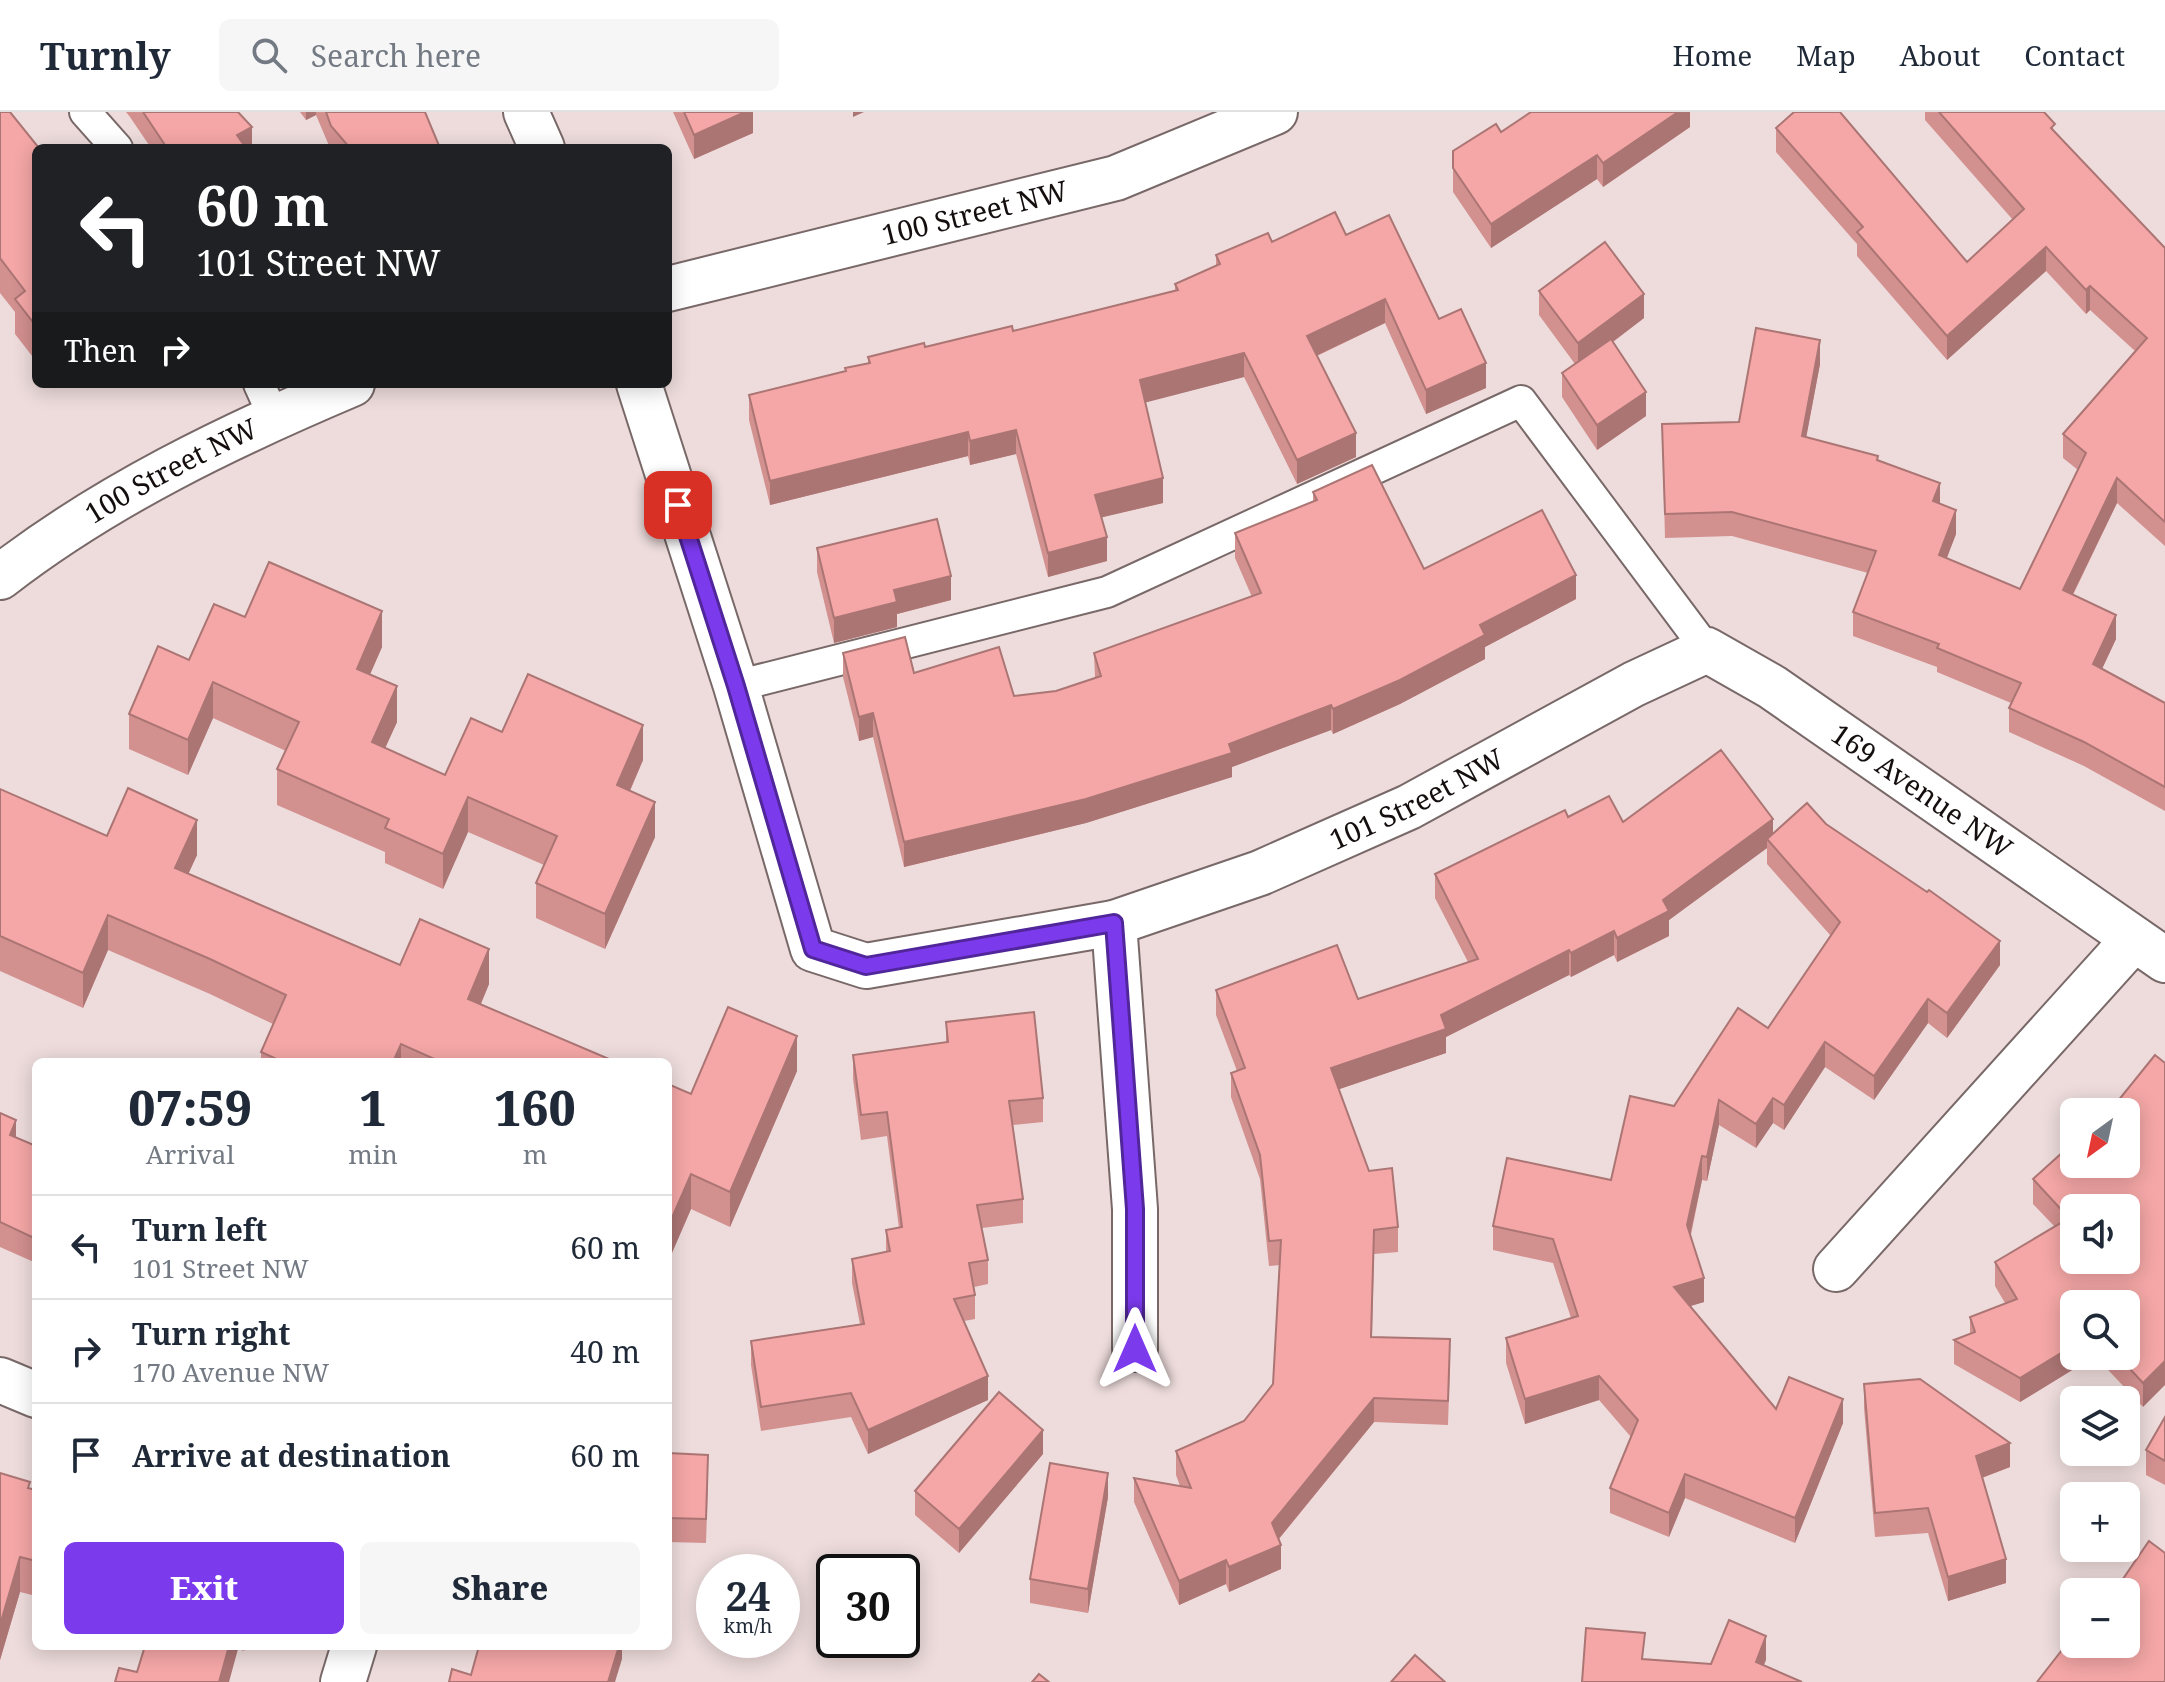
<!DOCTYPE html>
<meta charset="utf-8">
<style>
:root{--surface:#fff;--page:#f6f6f7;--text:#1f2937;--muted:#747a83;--line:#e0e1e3;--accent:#7c3aed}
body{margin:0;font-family:"Noto Serif",serif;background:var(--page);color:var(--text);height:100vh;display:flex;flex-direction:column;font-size:30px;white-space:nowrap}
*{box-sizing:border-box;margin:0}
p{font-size:26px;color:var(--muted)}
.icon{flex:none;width:44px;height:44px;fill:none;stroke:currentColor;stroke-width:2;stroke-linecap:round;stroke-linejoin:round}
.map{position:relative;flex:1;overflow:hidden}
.panel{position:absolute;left:32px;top:946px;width:640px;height:592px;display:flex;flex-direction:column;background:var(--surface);border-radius:12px;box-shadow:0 4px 20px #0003}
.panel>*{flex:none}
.top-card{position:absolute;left:32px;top:32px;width:640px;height:244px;border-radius:12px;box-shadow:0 4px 20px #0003;background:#202124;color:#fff;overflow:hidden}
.needle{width:52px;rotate:213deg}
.buttons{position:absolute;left:2060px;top:986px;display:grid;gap:16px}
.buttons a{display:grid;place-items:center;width:80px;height:80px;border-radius:12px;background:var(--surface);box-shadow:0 4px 20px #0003;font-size:40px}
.speed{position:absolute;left:696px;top:1442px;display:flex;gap:16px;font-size:40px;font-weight:700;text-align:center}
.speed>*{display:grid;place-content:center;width:104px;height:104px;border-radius:50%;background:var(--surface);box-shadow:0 4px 20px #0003;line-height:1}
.speed small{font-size:20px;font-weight:400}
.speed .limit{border:4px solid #111;border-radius:12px;background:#fff;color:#111}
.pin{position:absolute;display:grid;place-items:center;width:68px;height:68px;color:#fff;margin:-34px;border-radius:16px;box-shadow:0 4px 12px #0006}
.me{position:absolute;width:88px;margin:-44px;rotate:0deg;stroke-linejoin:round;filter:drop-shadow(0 0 6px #0008)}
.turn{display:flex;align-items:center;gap:28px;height:168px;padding:0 32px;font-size:36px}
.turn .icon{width:104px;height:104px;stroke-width:2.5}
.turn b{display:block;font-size:56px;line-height:68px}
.then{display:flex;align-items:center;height:76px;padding:0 32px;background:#0003;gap:16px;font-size:30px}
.eta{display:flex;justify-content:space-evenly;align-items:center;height:136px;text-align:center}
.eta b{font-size:48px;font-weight:800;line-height:56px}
.cta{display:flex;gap:16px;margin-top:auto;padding:16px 32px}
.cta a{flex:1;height:92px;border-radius:12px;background:var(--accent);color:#fff;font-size:32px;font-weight:800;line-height:92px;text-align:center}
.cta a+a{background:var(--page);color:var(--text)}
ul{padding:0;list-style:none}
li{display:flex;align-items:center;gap:24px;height:104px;padding:0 32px;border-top:2px solid var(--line)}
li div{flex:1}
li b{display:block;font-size:30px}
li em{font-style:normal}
header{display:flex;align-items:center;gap:48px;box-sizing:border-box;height:112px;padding:0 40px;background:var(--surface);border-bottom:2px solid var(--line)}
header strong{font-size:38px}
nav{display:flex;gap:44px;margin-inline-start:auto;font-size:28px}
.search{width:560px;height:72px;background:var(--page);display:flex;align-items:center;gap:20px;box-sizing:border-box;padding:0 28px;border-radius:12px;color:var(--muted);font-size:30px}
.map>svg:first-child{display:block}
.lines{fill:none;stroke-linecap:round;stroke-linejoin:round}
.service-casing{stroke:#786968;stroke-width:34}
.minor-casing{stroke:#786968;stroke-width:48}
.tertiary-casing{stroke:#786968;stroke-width:48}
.service{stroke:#fff;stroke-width:30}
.minor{stroke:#fff;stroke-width:44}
.tertiary{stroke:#fff;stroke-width:44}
.wall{fill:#d2908f;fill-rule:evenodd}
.shaded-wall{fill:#ab7574}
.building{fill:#f4a7a6;stroke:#ab7574;stroke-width:2;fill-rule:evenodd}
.route-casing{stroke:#51269a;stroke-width:20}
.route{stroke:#7c3aed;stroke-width:14}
.labels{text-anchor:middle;stroke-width:7;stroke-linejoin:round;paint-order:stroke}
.street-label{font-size:28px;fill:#140e0e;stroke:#fbeae9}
</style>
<header>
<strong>Turnly</strong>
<div class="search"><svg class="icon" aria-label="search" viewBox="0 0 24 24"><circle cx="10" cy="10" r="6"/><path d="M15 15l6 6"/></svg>Search here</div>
<nav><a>Home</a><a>Map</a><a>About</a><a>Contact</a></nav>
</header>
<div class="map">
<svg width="2165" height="1570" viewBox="0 0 2165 1570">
<rect width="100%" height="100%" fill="#eedcdc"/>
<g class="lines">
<g class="service-casing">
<g id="service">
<path d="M85,0L117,36"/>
<path d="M259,272L274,305"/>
<path d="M736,574L1107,480L1521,289L1707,538"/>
</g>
</g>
<g class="minor-casing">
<g id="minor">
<path d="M526,0L542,36"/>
<path id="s1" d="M639,272L736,574L813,837L866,854L1114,811L1260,761L1409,695L1634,572L1707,538L1772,575L2165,848"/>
<path d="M1114,811L1135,1097V1237"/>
<path d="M1836,1157L2134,827"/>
<path d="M0,1268L36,1283"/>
<path d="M343,1570L354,1534"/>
</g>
</g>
<g class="tertiary-casing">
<g id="tertiary">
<path id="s2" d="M668,177L1116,66L1275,0"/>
<path id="s3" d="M0,465C106,383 229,324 352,272"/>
</g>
</g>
<use href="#service" class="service"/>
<use href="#minor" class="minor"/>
<use href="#tertiary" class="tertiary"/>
</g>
<g class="wall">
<path d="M0,0L36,36V249L15,222V200L0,181Z"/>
<path d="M126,0H238L252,36H151L130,5Z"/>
<path d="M300,0H425L440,36H330L316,3L306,8Z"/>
<path d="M673,0H753V21L694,47Z"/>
<path d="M1690,0V15L1603,75L1597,67L1491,136L1453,80V39L1501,20Z"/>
<path d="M1925,0H2044L2055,20L2165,136V434L2117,391L2073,483L2116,527L2102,557L2165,591V699L2084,654L2009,620V596L2011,591L1937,560V555L1853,524V500L1868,461L1732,424L1665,426L1662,312L1739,310L1820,252L1806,325L1878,348L1940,392L1956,422L1946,446L2020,477L2078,358L2063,346V322L2135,239L2090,198L2086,202L2046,159L1947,248L1857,144V132L1776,40V16L1967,150L2013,108L1925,8Z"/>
<path d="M1346,123L1439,207L1486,276L1426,302L1385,211L1317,244L1356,345L1297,372L1244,265L1145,290L1163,391L1102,405L1107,449L1048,465L1016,342L970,353L968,344L770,393L749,308V283L845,259L868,251V245L1013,219L1175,179V172L1216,154V143L1272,130Z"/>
<path d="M1539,179L1644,206L1613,230L1646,304L1597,338L1562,285V261L1575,252L1539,203Z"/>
<path d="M1313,380L1424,457L1576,487L1485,535V547L1400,592L1333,622L1331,618L1232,655V665L1086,711L904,755L873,625L859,629L843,565V541L914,561L1014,584L1056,579L1095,566L1094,541L1252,485L1235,446V421L1313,389Z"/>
<path d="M817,436L951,488L897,502V515L834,531L817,460Z"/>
<path d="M245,505L382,535L370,562L397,610L385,636L445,663L502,620L643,648L630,679L655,725L605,837L536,806V771L544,753L468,720L443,777L385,751V740L277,693V657L286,639L213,606L188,663L129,637V602L189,548Z"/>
<path d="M0,677L107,724L197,743L188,762L400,853L489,872L481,892L616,950H261V940L273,912L210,882L108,838L83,896L0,859Z"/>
<path d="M1568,705L1773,722L1826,712L2000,853L1947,926L1928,911L1874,988L1825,955L1784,1018L1773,1011L1756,1036L1719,1013L1707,1069L1702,1068L1691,1123L1704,1190L1690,1194L1776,1297L1843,1311L1795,1431L1685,1386L1669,1425L1610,1401V1376L1631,1325L1599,1288L1525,1312L1506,1251V1226L1571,1206L1553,1151L1493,1138V1114L1611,1068L1674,994L1768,916L1831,824L1767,752V736L1669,808V824L1617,850L1614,843L1571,865L1569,863L1446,925V941L1339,977L1369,1059L1398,1115V1140L1374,1142L1372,1225L1450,1252L1448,1313L1374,1310L1279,1427L1281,1457L1229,1480L1226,1472L1179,1493L1134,1390V1366L1180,1374L1176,1363V1339L1244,1309L1273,1272L1280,1153L1269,1154L1260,1067L1231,985V961L1237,959L1216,903V878L1358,887L1468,850L1435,786V762Z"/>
<path d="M946,910L1043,986V1010L1013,1013L1023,1087V1111L982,1116L988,1148V1172L974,1175L975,1183V1207L964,1209L988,1288L868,1342L851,1305L761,1319L751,1253V1229L860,1212L852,1171V1147L886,1140V1118L899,1116L887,1024L861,1028L853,967V943L946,930Z"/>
<path d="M2155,943L2143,1295L2095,1244L2020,1290L1954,1252V1228L1970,1222V1205L2005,1191L1995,1174V1150L2055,1115L2033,1092V1067L2074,1052ZM2074,1192L2126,1244H2074Z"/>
<path d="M797,959L730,1115L691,1097L668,1150L691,982Z"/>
<path d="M0,1001L16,1025L36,1034V1151L0,1135Z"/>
<path d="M1864,1272L2010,1355L1982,1366L2006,1471L1948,1489L1928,1421L1875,1425L1864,1296Z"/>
<path d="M2165,1305V1373L2146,1363V1338Z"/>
<path d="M668,1341L708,1367L706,1431L668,1430Z"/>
<path d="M1043,1342L959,1441L915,1403V1379Z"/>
<path d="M0,1361L30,1376L36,1378V1484L20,1480L0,1548Z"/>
<path d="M1108,1385L1088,1501L1030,1491V1467Z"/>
<path d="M145,1534H246L244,1539L238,1537L137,1560Z"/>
</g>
<g class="shaded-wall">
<path d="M306,0H316V3L306,8Z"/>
<path d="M745,0H753V21L694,47V23Z"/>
<path d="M853,0H864L853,5Z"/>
<path d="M1678,0H1690V15L1603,75V51Z"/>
<path d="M252,15V36H237V23Z"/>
<path d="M1597,43V67L1491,136V112Z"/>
<path d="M2046,135V159L1947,248V224Z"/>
<path d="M2090,174V198L2086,202V178Z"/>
<path d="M1644,182V206L1578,256V231Z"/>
<path d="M1385,187V211L1307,248V224Z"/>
<path d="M1820,228V252L1802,348V324Z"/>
<path d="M1244,241V265L1140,292V268Z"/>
<path d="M1486,251V276L1426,302V278Z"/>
<path d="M1646,280V304L1597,338V313Z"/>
<path d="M1016,318V342L970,353V329Z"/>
<path d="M968,320V344L770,393V369Z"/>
<path d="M1356,321V345L1297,372V348Z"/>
<path d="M1163,366V391L1095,407V383Z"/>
<path d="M2117,366V391L2063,502V478Z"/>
<path d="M1940,371V395L1933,389Z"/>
<path d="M1956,398V422L1939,467V443Z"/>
<path d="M1107,425V449L1048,465V441Z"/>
<path d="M1576,463V487L1485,535V547L1400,592L1333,622V597L1480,513Z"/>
<path d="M951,464V488L897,502V515L834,531V506L894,478Z"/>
<path d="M382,499V535L357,592V557Z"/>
<path d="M2116,503V527L2093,576V552Z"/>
<path d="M213,570V606L188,663V628Z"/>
<path d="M397,574V610L372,665V630Z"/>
<path d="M1331,593V618L1232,655V665L1086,711L904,755V730L1229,632Z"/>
<path d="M873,601V625L859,629V605Z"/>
<path d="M643,613V648L617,708V673Z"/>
<path d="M468,685V720L443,777V742Z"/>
<path d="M655,690V725L605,837V802Z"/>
<path d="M1773,707V731L1767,727V736L1669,808V824L1617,850V826L1663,788Z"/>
<path d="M197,708V743L175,791V756Z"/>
<path d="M108,803V838L83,896V861Z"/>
<path d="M1614,819V843L1571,865V841Z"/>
<path d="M2000,829V853L1947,926V901Z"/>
<path d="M489,837V872L468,922V887Z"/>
<path d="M1569,838V863L1446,925V941L1331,980V956L1441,903Z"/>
<path d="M1928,887V911L1874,988V964Z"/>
<path d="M797,924V959L730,1115V1080Z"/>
<path d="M1825,930V955L1784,1018V993Z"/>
<path d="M401,932V950H393Z"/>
<path d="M1773,986V1011L1756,1036V1012Z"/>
<path d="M1719,988V1013L1707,1069V1045Z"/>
<path d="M16,1008V1033L10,1023Z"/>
<path d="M1702,1044V1068L1687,1137V1113Z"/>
<path d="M691,1062V1097L668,1150V1115Z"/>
<path d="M1704,1166V1190L1674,1199V1175Z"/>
<path d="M2074,1233V1244H2095L2020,1290V1266Z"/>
<path d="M2165,1249V1273L2143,1295V1271Z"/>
<path d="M988,1264V1288L868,1342V1318Z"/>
<path d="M1599,1264V1288L1525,1312V1287Z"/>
<path d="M672,1268V1292L668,1297V1273Z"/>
<path d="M1374,1286V1310L1272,1435V1411Z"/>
<path d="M1843,1287V1311L1795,1431V1406Z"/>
<path d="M1043,1318V1342L959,1441V1417Z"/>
<path d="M2010,1331V1355L1976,1368V1344Z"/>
<path d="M1108,1361V1385L1088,1501V1477Z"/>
<path d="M1685,1362V1386L1669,1425V1401Z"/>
<path d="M1281,1433V1457L1229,1480V1455Z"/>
<path d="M20,1445V1480L0,1548V1513Z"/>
<path d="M2006,1447V1471L1948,1489V1465Z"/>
<path d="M1226,1448V1472L1179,1493V1469Z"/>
<path d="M1766,1524V1548L1757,1570L1756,1550Z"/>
<path d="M229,1534H238V1537L229,1570H219Z"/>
<path d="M619,1534H622V1547L615,1570H608Z"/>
</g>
<g class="building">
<path d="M0,0H10L39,36H36V214L15,187L25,179L0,146Z"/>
<path d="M143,0H238L252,15L237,23L246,36H167Z"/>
<path d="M326,0H425L440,36H350L331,14Z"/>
<path d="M684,0H745L694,23Z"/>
<path d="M1531,0H1678L1603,51L1597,43L1491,112L1453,56V39L1496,12L1501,20Z"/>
<path d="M1794,0H1840L1967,150L2024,97L1939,0H2044L2055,12L2051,16L2165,136V410L2117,366L2063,478L2116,503L2093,552L2165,591V675L2084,630L2009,596L2021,571L1937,536L1939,532L1853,500L1876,439L1732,400L1665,402L1662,312L1739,310L1756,216L1820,228L1802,324L1878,344L1877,348L1940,371L1933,389L1956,398L1939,443L2020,477L2086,341L2063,322L2147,226L2090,174L2086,178L2046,135L1947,224L1857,120L1863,115L1776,16Z"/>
<path d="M1335,100L1346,123L1389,103L1439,207L1461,197L1486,251L1426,278L1385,187L1307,224L1356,321L1297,348L1244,241L1140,268L1163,366L1095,383L1107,425L1048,441L1016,318L970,329L968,320L770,369L749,283L846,259L845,256L870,251L868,245L924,231L925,235L1012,214L1013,219L1178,178L1175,172L1220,152L1216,143L1268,121L1272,130Z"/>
<path d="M1605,130L1644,182L1578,231L1539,179Z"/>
<path d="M1611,227L1646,280L1597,313L1562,261Z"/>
<path d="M1372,353L1424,457L1542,398L1576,463L1480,513L1485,523L1400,568L1333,597L1331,593L1229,632L1232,641L1086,687L904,730L873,601L859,605L843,541L905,525L914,561L999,535L1014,584L1056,579L1101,564L1094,541L1261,481L1235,421L1317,388L1313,380Z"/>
<path d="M937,407L951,464L894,478L897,490L834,506L817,436Z"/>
<path d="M269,450L382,499L357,557L397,574L372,630L445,663L471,606L502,620L528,562L643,613L617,673L655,690L605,802L536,771L557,724L468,685L443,742L385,716L389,707L277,657L299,610L213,570L188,628L129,602L158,534L189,548L214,492L245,505Z"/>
<path d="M1721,638L1773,707L1663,788L1669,799L1617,826L1614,819L1571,841L1569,838L1441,903L1446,917L1331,956L1369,1059L1392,1056L1398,1115L1374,1118L1371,1225L1450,1227L1448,1289L1374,1286L1272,1411L1281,1433L1229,1455L1226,1448L1179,1469L1134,1366L1191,1376L1176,1339L1244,1309L1273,1272L1281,1128L1269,1129L1260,1043L1231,961L1245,956L1216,878L1337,833L1358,887L1478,847L1435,762L1565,698L1568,705L1609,684L1623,710Z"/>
<path d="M128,676L197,708L175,756L400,853L420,807L489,837L468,887L616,950H441L401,932L393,950H283L261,940L286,883L210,847L108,803L83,861L0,824V677L107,724Z"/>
<path d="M1807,691L1826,712L1927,780L1929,778L2000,829L1947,901L1928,887L1874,964L1825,930L1784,993L1773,986L1756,1012L1719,988L1707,1045L1702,1044L1687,1113L1704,1166L1674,1175L1776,1297L1789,1265L1843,1287L1795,1406L1685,1362L1669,1401L1610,1376L1638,1308L1599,1264L1525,1287L1506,1226L1578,1204L1553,1127L1493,1114L1507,1046L1611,1068L1630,984L1674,994L1738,896L1768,916L1840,810L1767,727Z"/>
<path d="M728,895L797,924L730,1080L691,1062L668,1115V972L691,982Z"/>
<path d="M1034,900L1043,986L1009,989L1023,1087L977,1093L988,1148L969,1151L975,1183L954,1187L988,1264L868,1318L851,1281L761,1295L751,1229L864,1212L852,1147L890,1139L886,1118L902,1115L887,1000L861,1003L853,943L948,930L946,910Z"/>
<path d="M2155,943L2165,951V1249L2143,1271L2118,1244H2126V1192H2074V1233L2020,1266L1954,1228L1975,1220L1970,1205L2017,1187L1995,1150L2069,1106L2033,1067L2074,1030V1052H2126V1000H2109ZM2074,1096H2126V1148H2074Z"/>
<path d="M0,1001L16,1008L10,1023L36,1034V1127L0,1110Z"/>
<path d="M1920,1267L2010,1331L1976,1344L2006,1447L1948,1465L1928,1396L1875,1401L1864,1272Z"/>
<path d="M999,1280L1043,1318L959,1417L915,1379Z"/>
<path d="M2165,1305V1349L2146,1338Z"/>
<path d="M668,1341L708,1343L706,1407L668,1406Z"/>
<path d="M1050,1351L1108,1361L1088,1477L1030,1467Z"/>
<path d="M0,1361L30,1370L28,1376L36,1378V1449L20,1445L0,1513Z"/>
<path d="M2149,1429L2165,1441V1570H2037L2069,1529L2076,1534L2077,1532H2126V1480H2114Z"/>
<path d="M1729,1508L1766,1524L1756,1550L1802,1570H1582L1586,1516L1645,1521L1642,1547L1711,1552Z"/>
<path d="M145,1534H229L219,1570H115L119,1556L137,1560Z"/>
<path d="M479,1534H619L608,1570H449L452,1557L471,1563Z"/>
<path d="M1415,1543L1445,1570H1391Z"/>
<path d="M1039,1562L1049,1570H1032Z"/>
</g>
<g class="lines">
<g class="route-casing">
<path id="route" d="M678,393L736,574L813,837L866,854L1114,811L1135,1097V1237"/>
</g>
<use href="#route" class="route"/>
</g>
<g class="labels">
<g class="street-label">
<text dy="10" stroke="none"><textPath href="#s2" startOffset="316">100 Street NW</textPath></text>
<text dy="10" stroke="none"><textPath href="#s3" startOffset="202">100 Street NW</textPath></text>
<text dy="10" stroke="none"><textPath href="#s1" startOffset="1810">169 Avenue NW</textPath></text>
<text dy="10" stroke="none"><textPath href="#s1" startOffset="1226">101 Street NW</textPath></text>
</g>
</g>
</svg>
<div class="buttons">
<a><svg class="needle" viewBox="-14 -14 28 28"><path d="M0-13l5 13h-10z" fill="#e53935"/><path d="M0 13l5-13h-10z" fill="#747a83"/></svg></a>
<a><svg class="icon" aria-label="sound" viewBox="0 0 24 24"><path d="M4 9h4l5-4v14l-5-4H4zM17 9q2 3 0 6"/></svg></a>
<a><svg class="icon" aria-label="search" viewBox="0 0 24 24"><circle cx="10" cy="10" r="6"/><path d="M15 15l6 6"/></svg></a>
<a><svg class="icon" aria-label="layers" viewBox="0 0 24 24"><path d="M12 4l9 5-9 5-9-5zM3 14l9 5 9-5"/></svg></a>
<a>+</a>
<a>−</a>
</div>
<div class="speed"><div>24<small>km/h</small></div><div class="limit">30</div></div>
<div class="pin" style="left:678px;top:393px;background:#d93025"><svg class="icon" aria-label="arrive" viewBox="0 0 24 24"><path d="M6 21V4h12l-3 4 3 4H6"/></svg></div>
<svg class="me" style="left:1135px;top:1237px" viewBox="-20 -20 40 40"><path d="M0-17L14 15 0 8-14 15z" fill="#7c3aed" stroke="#fff" stroke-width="4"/></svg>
<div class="top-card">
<div class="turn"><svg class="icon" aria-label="left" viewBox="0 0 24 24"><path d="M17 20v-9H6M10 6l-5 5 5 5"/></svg><div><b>60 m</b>101 Street NW</div></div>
<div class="then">Then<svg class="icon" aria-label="right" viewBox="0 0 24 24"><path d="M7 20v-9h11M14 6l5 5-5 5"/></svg></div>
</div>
<section class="panel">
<div class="eta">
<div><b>07:59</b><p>Arrival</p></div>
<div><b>1</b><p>min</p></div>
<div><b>160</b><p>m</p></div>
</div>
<ul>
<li><svg class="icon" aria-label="left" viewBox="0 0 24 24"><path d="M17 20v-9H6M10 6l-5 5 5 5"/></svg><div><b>Turn left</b><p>101 Street NW</p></div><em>60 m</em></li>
<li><svg class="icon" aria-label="right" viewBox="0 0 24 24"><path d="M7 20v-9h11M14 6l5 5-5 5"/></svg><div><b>Turn right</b><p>170 Avenue NW</p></div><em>40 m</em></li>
<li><svg class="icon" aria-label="arrive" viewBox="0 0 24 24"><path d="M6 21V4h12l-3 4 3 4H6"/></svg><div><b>Arrive at destination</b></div><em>60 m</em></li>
</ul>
<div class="cta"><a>Exit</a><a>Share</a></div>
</section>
</div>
